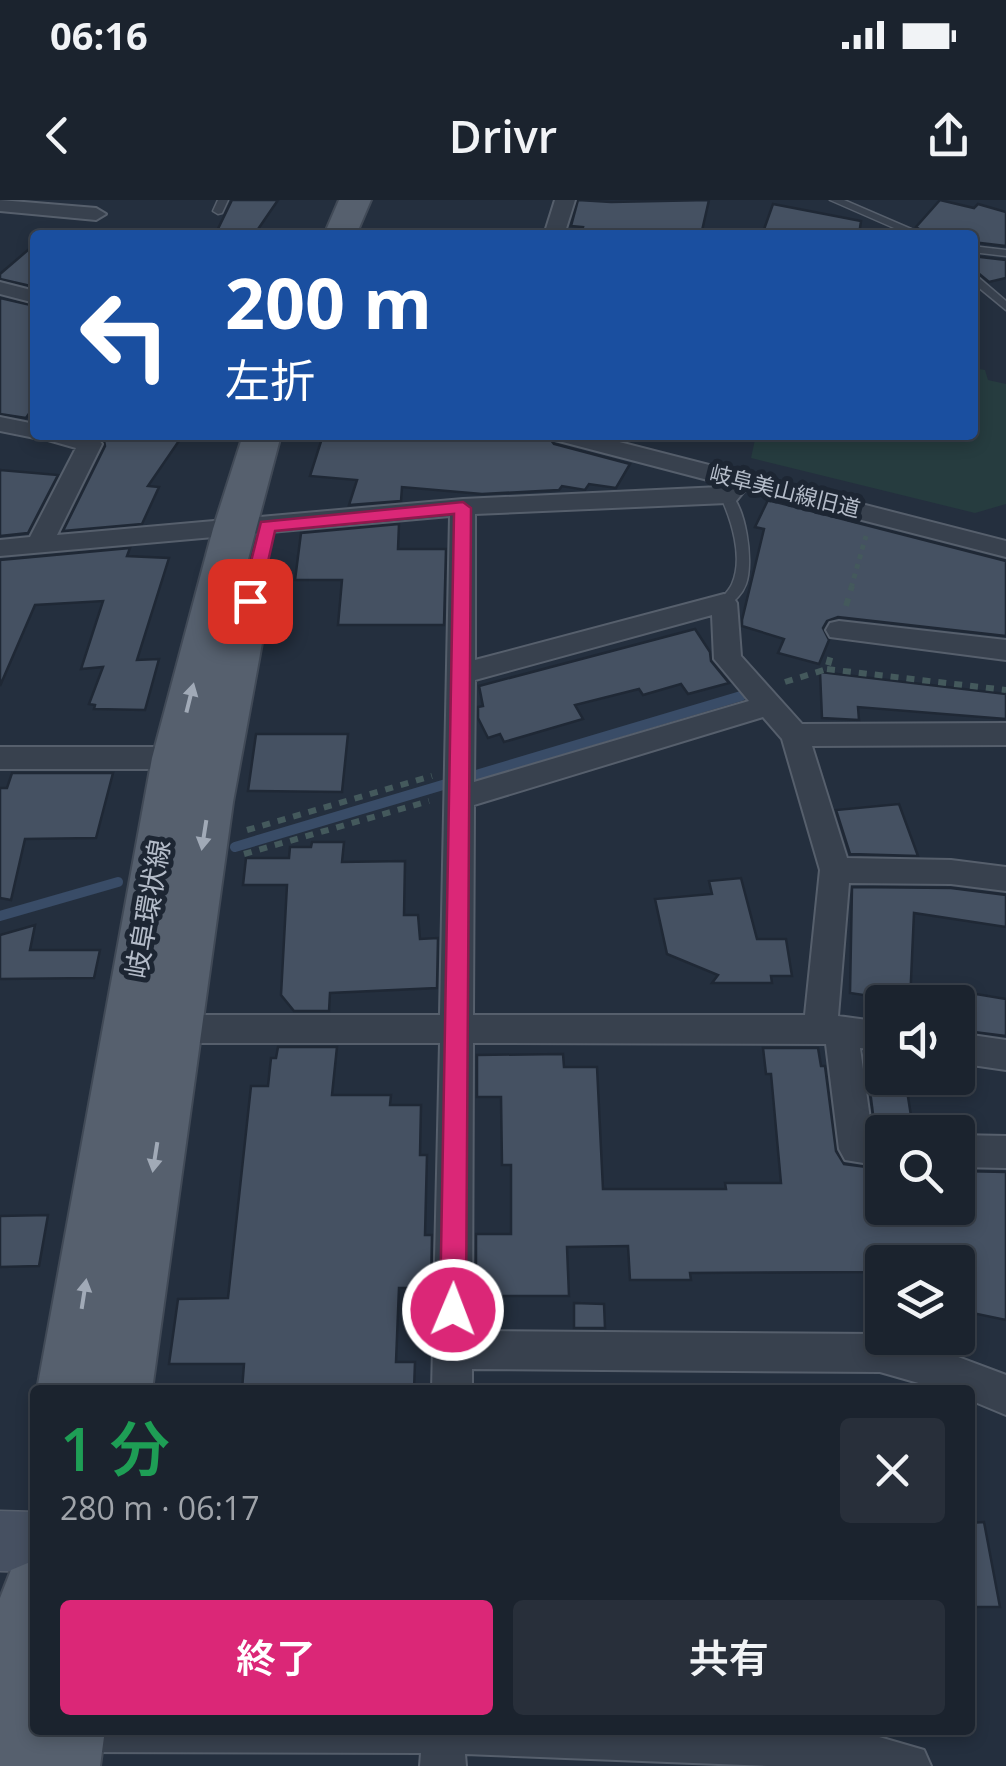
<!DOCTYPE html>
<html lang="ja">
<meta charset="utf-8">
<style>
:root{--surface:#1b232e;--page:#282f3a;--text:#f1f3f6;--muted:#a0a4aa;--line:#39404a;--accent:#db2777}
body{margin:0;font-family:"Open Sans","Noto Sans JP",sans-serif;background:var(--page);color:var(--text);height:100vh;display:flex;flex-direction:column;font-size:38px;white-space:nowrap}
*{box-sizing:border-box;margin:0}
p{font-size:32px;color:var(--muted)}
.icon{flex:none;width:55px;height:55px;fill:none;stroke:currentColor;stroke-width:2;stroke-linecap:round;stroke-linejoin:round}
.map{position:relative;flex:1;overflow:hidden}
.panel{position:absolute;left:30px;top:1185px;width:945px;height:350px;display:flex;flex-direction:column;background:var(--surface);border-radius:10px;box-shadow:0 5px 15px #0003,0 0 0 2px var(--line)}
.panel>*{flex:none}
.guide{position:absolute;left:30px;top:30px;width:948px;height:210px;border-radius:10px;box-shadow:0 5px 15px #0003,0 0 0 2px var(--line);background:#1a4fa0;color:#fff;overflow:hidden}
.controls{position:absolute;left:865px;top:785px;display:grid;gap:20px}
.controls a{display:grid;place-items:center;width:110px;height:110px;border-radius:10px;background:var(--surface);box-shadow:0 5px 15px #0003,0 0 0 2px var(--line);font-size:50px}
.pin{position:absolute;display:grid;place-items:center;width:85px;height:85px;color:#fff;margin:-42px;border-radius:20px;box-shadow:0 5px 15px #0006}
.me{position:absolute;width:110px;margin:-55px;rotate:1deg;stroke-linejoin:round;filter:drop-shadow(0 0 8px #0008)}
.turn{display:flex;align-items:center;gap:35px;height:210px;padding:0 30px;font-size:45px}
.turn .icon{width:130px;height:130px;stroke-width:2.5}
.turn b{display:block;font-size:70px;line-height:85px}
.round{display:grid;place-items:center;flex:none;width:105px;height:105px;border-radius:10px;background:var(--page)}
.summary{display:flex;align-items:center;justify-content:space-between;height:170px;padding:0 30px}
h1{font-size:60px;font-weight:600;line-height:75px;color:#1e9e55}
.button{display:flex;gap:20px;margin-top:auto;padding:20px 30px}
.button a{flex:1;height:115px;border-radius:10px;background:var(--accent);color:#fff;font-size:40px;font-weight:600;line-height:115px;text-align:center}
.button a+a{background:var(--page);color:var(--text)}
.status{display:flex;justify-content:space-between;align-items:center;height:70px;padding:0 50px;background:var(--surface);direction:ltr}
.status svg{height:28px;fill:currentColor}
header{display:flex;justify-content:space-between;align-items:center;height:130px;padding:0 30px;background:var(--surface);font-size:45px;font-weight:600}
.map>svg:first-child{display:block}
.green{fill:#263c3f}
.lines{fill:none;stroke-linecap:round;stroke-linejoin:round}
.stream{stroke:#394c67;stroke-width:10}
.building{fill:#455162;stroke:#1f2835;stroke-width:2.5}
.lane-casing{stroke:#565f6c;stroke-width:3}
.street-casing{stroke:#565f6c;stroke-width:4}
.secondary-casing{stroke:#565f6c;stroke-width:3}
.primary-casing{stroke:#414a57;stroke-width:4}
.path-far1{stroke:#44595c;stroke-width:5;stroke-dasharray:5 5;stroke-linecap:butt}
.path{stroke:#44595c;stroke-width:6;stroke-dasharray:8 8;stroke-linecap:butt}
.lane{fill:#38414e;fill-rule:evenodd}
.street{fill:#38414e;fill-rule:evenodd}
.secondary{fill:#465061;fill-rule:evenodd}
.primary{fill:#56606e;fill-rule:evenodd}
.oneway{fill:#a1aab7}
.route{fill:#db2777;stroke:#8e194d;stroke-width:2.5}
.labels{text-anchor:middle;stroke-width:10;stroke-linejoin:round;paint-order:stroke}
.far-street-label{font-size:22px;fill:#b4bcc9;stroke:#1d2633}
.street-label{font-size:28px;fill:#b4bcc9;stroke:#1d2633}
</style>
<div class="status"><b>06:16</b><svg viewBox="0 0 49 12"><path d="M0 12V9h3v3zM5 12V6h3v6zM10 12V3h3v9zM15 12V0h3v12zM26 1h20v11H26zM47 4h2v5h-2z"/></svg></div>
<header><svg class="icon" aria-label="back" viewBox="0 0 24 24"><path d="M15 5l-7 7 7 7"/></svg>Drivr<svg class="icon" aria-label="share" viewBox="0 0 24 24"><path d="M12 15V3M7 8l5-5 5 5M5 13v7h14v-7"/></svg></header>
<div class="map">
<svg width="1006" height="1566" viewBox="0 0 1006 1566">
<rect width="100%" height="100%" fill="#242f3e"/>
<path class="green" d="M973,168L985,170L988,180L1006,184V304L975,313L751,258L756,235H972Z"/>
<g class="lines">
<g class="stream">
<path d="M235,647L741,496"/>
<path d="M0,716L118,682"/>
</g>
</g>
<g class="building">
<path d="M278,0L254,35H215L232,0Z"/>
<path d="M578,0L611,2L709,0L701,35H581L583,27L571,26Z"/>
<path d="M940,0L974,8L978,4L1006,12V46L972,42V35H928L916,27Z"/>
<path d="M773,4L861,21L859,35H762Z"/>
<path d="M35,44V87L0,79V74Z"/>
<path d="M972,56L1006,60V78L989,82L972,68Z"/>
<path d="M0,98L35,106V205L26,218L0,214Z"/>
<path d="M103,235H183L148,286L159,287L142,324L63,331L105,246Z"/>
<path d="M323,235H547L554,244L630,264L616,288L589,284L585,290L562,286L559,290L482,294L402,287L401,301L349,305L357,280L310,276Z"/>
<path d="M0,270L58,275L28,333L0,336Z"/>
<path d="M768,300L1006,361V436L838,417L827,421L823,428L829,440L819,464L778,453L784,439L742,426V420L764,329L755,327Z"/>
<path d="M399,324L398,349H446L444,425H338L342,380H295L301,333Z"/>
<path d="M130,348L127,356L169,358L137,460L159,459L145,510L94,509L95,505L89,504L103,467L81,469L103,401L35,405L0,486V360Z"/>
<path d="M695,429L710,452L711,461L729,483L688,494L681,484L643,495L639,489L575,505L583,519L504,542L500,534L488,538L478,518V507L483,506L479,486Z"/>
<path d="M820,472L1006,494V519L858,507L859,520L822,518Z"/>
<path d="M256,534H348L342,592L248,591Z"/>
<path d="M12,573H113L96,638L25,639L11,700L0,698V588H7Z"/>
<path d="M899,604L918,656L850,654L836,610Z"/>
<path d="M312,642H344L342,662L405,661L404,715H418L420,739L438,738L437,788L330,793L329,811H294L281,795L287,685H243L246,658H289L290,647H311Z"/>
<path d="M741,678L757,739H786L792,776H771L772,783H712L718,775L667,754L655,699L712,694L709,681Z"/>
<path d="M852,687L951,688L1006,695V727L914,713L910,802L850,793Z"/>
<path d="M35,725L30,750H100L94,778L0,779V735Z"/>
<path d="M958,791L1006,799V836L958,830Z"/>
<path d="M278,847H337L332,895H391L390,905H421L420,955H427L425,1035H432L431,1088H399L396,1162H415L414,1190H242L244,1164H169L178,1099L228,1098L251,886H268L271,858H276Z"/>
<path d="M763,848H818L821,866H825L836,951L844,964L882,969V1008H966L959,971L1006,972V1120L958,1110V1062H882V1072L690,1073L691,1080H630L628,1046L567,1047L569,1096H476V1034H511V965H502L501,897H477V855L563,854L564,867H597L603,989H726L725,983H781L771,874H766Z"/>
<path d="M867,867L882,868V878H905L912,922L882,921V930H875Z"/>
<path d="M48,1015L39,1066L0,1067V1016Z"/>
<path d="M574,1103L604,1104L605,1128H574Z"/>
<path d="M984,1322L1000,1407H970V1323Z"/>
</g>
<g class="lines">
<g class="lane-casing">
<g id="lane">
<path d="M218,0H228L222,13L218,14L213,11Z"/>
<path d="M830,0H844L925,35H910Z"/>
<path d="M972,46L1006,50V56L972,52Z"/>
<path d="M972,72L1006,101V110L972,82Z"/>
<path d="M727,291C746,303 754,362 746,384C742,395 733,403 724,408L717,403C722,397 729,391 732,384C744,357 731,319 720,295Z"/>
</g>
</g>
<g class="street-casing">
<g id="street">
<path d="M0,0L96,8L106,14L96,20L0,11Z"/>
<path d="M555,0H575L564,35H544Z"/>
<path d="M0,82L35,91V103L0,94Z"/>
<path d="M0,217L35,224V235H44L35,238L0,231Z"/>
<path d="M44,235L98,239L102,244L57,335L463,299L720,287L723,284L555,240L551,235H592L1006,341V357L745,290L736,301L727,303L475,314V460L724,394L733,397L737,403L741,456L802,524L1006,523V545L812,546L847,658L951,660L1006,667V691L951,684L849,683L838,816L882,822V850L860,848L872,933L882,934V966L845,960L839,949L826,844L473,843L472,1131L880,1134L882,1138L921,1143L1006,1175V1215L970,1200V1190H943L880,1172L472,1169V1190H432L440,843H174L162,839L157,829L162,819L174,815H440L450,316L0,356V340L30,337L76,248L48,240ZM712,415L714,459L749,501L474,582L475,480ZM763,517L782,539L820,670L805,815H473L474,605Z"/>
<path d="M839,421L1006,440V460L830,437L826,430L830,423Z"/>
<path d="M0,547H175L185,550L189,558L185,566L175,569H0Z"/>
<path d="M958,833L1006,840V870L958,863Z"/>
<path d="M958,935L1006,936V968L958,967Z"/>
<path d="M47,1530H855L924,1550L931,1566H768L465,1554L466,1566H420L421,1553L69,1552L53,1546Z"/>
</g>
</g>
<g class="secondary-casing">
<path id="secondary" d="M0,1311L35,1312V1372L0,1371Z"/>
</g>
<g class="primary-casing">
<g id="primary">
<path d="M339,0H371L356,35H324Z"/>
<path d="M243,235H281L229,431L240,428L255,432L262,443L233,602L152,1190H37L152,558L213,329Z"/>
<path d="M35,1360V1530H105L100,1566H0V1398L11,1370Z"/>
</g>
</g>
<path class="path-far1" d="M851,388L866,336"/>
<g class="path">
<path d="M846,406L852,386"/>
<path d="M827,469L1006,490"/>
<path d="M785,482L827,469L832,451"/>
<path d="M247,630L432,576"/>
<path d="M244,654L429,601"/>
</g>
<use href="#lane" class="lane"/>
<use href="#street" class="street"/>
<use href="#secondary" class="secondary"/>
<use href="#primary" class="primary"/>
</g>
<defs><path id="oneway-solid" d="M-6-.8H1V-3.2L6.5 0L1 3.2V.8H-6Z" transform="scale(2.5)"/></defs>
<g class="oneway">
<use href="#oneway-solid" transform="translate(190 498) rotate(-76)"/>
<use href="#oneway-solid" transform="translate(204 635) rotate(99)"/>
<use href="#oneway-solid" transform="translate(155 957) rotate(99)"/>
<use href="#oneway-solid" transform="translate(84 1094) rotate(-81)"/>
</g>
<path class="route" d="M463,302L471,308L466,1110L463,1119L453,1123L444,1119L440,1110L454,314L275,331L259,401L250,407L241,401L261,322Z"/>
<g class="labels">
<g class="far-street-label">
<text transform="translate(785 291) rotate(14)" y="8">岐阜美山線旧道</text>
</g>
<g class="street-label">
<text transform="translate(148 709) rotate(-80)" y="10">岐阜環状線</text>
</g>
</g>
</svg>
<div class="controls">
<a><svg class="icon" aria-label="sound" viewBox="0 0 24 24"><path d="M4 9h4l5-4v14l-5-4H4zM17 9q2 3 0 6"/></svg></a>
<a><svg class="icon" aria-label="search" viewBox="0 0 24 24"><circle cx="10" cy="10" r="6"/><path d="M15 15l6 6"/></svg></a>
<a><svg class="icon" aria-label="layers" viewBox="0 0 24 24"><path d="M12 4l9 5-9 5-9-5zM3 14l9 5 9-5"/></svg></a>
</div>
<div class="pin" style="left:250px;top:401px;background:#d93025"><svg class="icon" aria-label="arrive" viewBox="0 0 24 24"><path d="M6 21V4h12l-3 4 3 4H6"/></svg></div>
<svg class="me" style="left:453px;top:1110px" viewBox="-20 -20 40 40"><circle r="17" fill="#db2777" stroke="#fff" stroke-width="3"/><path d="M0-11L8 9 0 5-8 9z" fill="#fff"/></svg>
<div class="guide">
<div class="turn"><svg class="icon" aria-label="left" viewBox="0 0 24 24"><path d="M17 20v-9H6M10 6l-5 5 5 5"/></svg><div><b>200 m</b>左折</div></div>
</div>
<section class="panel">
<div class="summary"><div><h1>1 分</h1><p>280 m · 06:17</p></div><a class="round"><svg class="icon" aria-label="close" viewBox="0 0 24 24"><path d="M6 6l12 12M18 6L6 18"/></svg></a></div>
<div class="button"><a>終了</a><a>共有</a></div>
</section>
</div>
